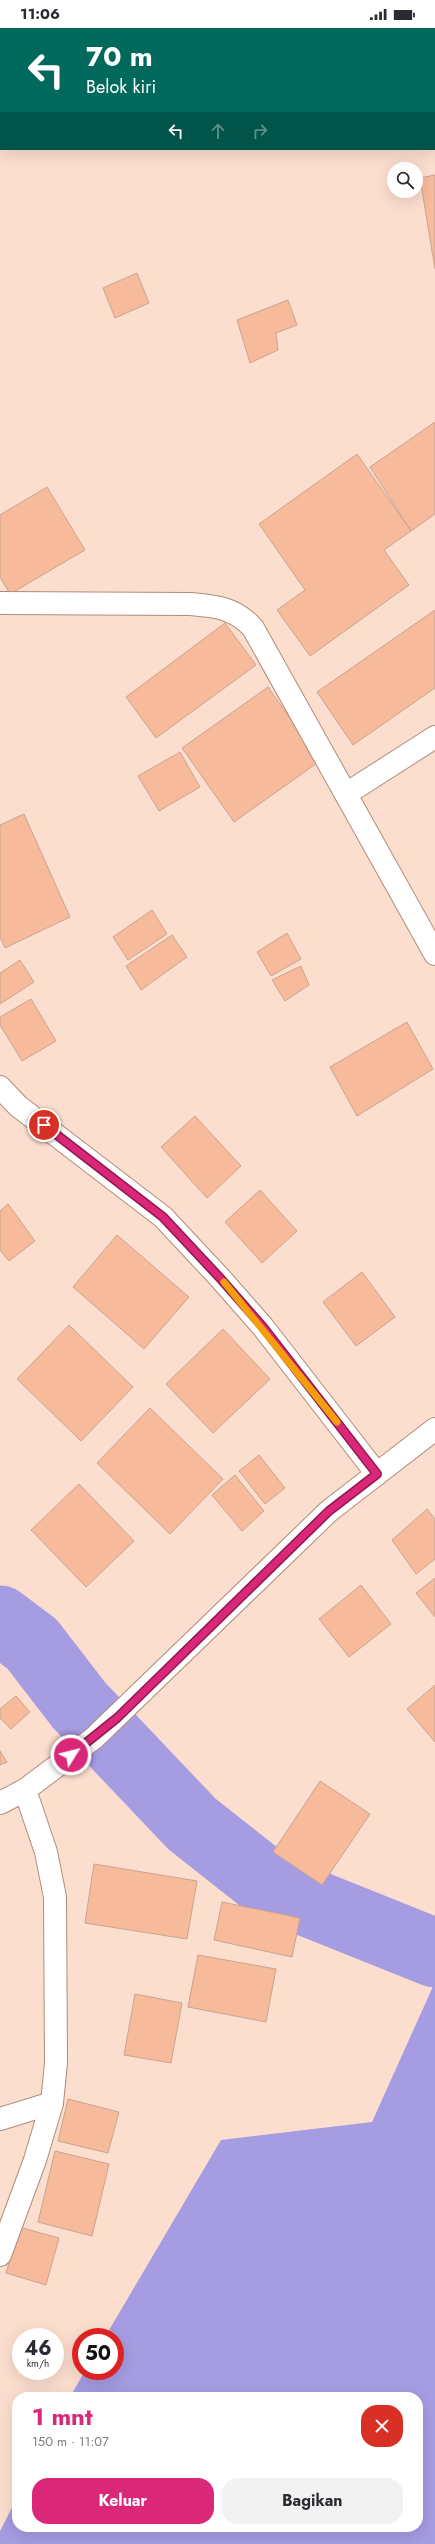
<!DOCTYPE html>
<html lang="id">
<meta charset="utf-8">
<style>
:root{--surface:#fff;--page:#f2f2f3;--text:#2b2b33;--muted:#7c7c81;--accent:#db2777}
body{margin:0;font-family:Jost,sans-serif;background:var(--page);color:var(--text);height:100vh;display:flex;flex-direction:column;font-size:15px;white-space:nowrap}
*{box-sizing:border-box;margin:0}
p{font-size:13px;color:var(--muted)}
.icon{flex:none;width:22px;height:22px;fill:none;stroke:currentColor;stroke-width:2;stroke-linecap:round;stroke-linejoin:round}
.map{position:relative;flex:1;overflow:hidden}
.panel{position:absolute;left:12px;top:2364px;width:411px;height:140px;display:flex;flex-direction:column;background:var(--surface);border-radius:16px;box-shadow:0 4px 16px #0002}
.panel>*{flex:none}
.guide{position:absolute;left:0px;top:0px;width:435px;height:122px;box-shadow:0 4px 16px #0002;background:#00695c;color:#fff;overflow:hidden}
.controls{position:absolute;left:387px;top:134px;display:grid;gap:8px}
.controls a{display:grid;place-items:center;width:36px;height:36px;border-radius:50%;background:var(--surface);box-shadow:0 4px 16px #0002;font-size:20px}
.speed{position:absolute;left:12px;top:2300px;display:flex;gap:8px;font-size:20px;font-weight:700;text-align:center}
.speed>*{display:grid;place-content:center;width:52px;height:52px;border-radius:50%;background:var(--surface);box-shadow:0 4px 16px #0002;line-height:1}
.speed small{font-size:10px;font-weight:400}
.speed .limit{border:6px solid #d22;background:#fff;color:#111}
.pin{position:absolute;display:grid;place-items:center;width:34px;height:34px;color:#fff;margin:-17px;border:2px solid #fff;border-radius:50%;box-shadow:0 1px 4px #0007}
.me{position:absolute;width:44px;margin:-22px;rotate:54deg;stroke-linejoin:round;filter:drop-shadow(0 0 3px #0008)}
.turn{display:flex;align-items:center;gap:14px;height:84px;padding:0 20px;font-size:18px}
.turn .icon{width:52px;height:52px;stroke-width:2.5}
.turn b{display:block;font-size:28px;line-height:34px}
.lanes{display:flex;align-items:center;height:38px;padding:0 20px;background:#0003;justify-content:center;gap:20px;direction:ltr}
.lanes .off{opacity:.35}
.round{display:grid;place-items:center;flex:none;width:42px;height:42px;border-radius:16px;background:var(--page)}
.head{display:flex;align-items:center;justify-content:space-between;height:68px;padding:0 20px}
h1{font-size:24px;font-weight:700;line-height:30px;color:var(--accent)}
.action{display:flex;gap:8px;margin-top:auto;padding:8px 20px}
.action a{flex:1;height:46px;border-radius:16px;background:var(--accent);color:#fff;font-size:16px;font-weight:700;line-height:46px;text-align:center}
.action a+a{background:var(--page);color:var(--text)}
.status{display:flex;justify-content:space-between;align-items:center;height:28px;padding:0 20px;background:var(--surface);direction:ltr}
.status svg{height:11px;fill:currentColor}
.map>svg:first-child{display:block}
.water{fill:#a59ce2}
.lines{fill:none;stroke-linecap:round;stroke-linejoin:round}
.river{stroke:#a59ce2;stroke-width:69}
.building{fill:#f7bb9c;stroke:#c8a491}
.minor-casing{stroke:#af8c7a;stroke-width:24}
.secondary-casing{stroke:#af8c7a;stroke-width:24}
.minor{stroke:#fff;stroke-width:22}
.secondary{stroke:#fff;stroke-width:22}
.route-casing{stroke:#8e194d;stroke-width:10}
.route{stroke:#db2777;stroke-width:7}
.slow{stroke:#f59e0b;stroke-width:7}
</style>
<div class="status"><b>11:06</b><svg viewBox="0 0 49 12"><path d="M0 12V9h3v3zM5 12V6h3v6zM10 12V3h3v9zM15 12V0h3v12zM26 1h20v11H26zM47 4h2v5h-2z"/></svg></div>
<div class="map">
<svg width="435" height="2516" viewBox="0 0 435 2516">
<rect width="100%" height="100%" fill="#fcdece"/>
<path class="water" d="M435,1954V2516H0V2503L17,2470V2499H418V2369H70L85,2343H115V2309H105L221,2112L372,2094Z"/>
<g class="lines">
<path class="river" d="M0,1592L32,1616L79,1677L192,1796L273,1860L435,1925"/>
</g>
<g class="building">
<path d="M434,53H435L434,85Z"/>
<path d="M435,147V241L420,150Z"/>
<path d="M137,245L149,275L115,290L103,260Z"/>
<path d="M288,272L297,297L276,305L278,322L250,335L237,292Z"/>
<path d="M435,394V486L411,503L370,439Z"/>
<path d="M357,426L411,503L384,522L409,557L310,628L277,582L305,562L259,496Z"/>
<path d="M47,459L85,522L10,566L0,549V487Z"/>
<path d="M435,582V660L353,717L317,664Z"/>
<path d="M225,595L256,637L156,710L126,669Z"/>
<path d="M268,659L320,733L234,794L182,720Z"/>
<path d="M180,724L200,759L159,783L138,748Z"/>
<path d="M24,786L70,889L5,920L0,909V797Z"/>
<path d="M152,882L167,906L128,932L113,909Z"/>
<path d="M287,905L301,931L271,948L257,924Z"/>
<path d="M172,907L187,929L141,962L126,938Z"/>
<path d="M20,932L34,954L0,976V945Z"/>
<path d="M301,938L309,957L285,973L272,952Z"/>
<path d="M31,971L56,1013L22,1033L0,997V989Z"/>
<path d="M407,994L433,1041L357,1088L330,1039Z"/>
<path d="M195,1088L241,1138L207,1170L161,1119Z"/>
<path d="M260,1162L297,1203L262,1235L225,1194Z"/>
<path d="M8,1176L35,1213L9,1233L0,1222V1183Z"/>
<path d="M117,1207L189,1269L144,1321L73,1259Z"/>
<path d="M362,1244L395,1289L356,1318L323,1274Z"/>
<path d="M69,1297L133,1359L81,1413L17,1351Z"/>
<path d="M223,1301L270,1351L213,1405L166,1356Z"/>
<path d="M150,1380L223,1451L170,1506L97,1435Z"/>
<path d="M259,1427L285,1460L265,1476L239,1443Z"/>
<path d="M235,1447L264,1483L242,1503L212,1467Z"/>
<path d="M79,1456L134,1513L86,1559L31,1502Z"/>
<path d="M427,1481L435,1491V1531L416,1546L392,1512Z"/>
<path d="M435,1550V1589L416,1565Z"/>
<path d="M361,1557L391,1596L349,1629L319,1591Z"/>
<path d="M435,1657V1714L407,1681Z"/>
<path d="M16,1668L30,1684L11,1701L0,1690V1681Z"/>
<path d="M0,1723L7,1734L0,1737Z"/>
<path d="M320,1753L370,1786L322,1857L273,1824Z"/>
<path d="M94,1836L197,1853L187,1911L85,1895Z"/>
<path d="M222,1874L300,1890L292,1929L214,1912Z"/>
<path d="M198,1927L276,1941L266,1994L188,1979Z"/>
<path d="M135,1966L182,1975L171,2035L124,2027Z"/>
<path d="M68,2071L119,2084L108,2125L58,2113Z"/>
<path d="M55,2123L109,2136L92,2208L38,2194Z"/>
<path d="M19,2199L59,2210L46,2257L6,2245Z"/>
</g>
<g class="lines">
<g class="minor-casing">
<g id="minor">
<path d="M0,575L190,576C216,578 235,580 253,600L435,926"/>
<path d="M346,766L435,709"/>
<path d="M0,1059L18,1078L163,1189L220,1250L263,1299L377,1446"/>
<path d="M0,2091L52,2075"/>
<path d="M0,2227L35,2132L52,2075L56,2035L55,1869L46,1824L25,1762"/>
</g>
</g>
<g class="secondary-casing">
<path id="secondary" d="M0,1775L25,1762L94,1710L329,1483L435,1401"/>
</g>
<use href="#minor" class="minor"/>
<use href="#secondary" class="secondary"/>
</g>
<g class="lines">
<g class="route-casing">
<path id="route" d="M44,1097L163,1189L220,1250L263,1299L377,1446L329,1483L117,1690L71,1727"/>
</g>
<use href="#route" class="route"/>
<path class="slow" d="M224,1254L337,1394"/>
</g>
</svg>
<div class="controls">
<a><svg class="icon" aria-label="search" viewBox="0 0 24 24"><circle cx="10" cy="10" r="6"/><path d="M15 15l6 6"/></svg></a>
</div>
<div class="speed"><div>46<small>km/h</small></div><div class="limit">50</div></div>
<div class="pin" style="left:44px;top:1097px;background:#d93025"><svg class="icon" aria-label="arrive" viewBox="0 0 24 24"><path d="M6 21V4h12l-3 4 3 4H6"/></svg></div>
<svg class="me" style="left:71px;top:1727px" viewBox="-20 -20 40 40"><circle r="17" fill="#db2777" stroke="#fff" stroke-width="3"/><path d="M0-11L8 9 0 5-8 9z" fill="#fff"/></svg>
<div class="guide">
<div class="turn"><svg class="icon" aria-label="left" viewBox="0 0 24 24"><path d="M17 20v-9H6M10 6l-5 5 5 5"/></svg><div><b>70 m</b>Belok kiri</div></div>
<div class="lanes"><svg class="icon" aria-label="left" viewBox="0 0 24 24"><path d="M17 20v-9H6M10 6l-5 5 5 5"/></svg><svg class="icon off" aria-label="ahead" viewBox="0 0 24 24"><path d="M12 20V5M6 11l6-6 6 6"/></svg><svg class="icon off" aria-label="right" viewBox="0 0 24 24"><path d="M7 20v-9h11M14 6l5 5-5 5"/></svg></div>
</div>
<section class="panel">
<div class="head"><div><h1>1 mnt</h1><p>150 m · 11:07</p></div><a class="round" style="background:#d93025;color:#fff"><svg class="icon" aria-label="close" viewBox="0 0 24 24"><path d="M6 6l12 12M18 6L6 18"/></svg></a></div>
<div class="action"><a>Keluar</a><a>Bagikan</a></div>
</section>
</div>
